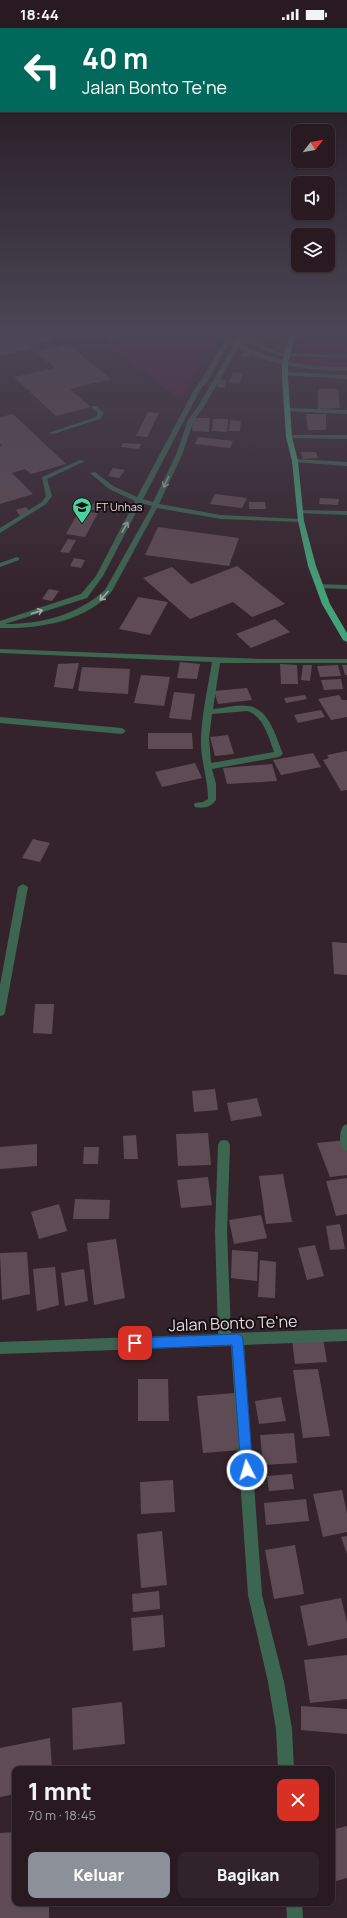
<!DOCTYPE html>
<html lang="id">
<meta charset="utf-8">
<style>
:root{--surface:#281a20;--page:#302329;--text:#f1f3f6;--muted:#a5a1a5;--line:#44383e;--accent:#8c9099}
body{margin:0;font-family:Manrope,sans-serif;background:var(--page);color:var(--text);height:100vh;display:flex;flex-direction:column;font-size:15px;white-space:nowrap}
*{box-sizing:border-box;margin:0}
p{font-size:13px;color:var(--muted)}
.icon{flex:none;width:22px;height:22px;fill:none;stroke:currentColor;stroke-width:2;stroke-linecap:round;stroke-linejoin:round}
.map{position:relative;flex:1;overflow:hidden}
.sheet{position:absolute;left:12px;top:1738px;width:323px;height:140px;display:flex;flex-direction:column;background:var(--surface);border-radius:8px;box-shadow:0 1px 3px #0004,0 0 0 1px var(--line)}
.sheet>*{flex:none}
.top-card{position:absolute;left:0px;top:0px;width:347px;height:84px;box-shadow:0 1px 3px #0004,0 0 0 1px var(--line);background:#00695c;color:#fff;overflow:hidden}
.needle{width:26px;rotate:59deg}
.tools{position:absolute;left:291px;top:96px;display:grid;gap:8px}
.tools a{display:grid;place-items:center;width:44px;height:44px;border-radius:8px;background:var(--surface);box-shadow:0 1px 3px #0004,0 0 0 1px var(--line);font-size:20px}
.pin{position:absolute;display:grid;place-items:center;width:34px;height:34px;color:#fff;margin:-17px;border-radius:8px;box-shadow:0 2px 6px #0006}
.me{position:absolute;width:44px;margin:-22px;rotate:355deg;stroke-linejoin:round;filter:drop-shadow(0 0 3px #0008)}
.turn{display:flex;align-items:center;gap:14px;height:84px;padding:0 16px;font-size:18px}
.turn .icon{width:52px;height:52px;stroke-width:2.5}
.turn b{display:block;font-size:28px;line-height:34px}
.round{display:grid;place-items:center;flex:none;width:42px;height:42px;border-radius:8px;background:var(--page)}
.headline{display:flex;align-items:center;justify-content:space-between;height:68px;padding:0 16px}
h1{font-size:24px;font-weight:800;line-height:30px}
.primary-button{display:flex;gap:8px;margin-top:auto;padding:8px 16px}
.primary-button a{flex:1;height:46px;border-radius:8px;background:var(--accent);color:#fff;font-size:16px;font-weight:800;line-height:46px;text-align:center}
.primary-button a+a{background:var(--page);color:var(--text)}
.status{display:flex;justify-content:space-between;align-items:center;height:28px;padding:0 20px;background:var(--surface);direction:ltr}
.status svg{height:11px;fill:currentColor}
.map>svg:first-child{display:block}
.green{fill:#591b3c}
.building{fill:#5f4b54}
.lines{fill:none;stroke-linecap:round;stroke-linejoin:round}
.minor{fill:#3c6652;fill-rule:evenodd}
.major{fill:#43a279;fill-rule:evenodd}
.oneway{stroke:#a1aba6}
.route{fill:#1a73e8;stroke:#114b97}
.labels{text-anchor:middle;stroke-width:4;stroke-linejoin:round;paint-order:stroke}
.far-poi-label{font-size:11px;fill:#e5d9de;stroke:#170f12;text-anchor:start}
.near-street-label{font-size:16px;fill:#e5d9de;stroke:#170f12}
</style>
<div class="status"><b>18:44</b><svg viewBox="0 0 49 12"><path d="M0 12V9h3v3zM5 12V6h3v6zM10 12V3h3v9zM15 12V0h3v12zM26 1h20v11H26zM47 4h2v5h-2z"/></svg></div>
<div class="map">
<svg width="347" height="1890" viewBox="0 0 347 1890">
<rect width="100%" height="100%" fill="#35232b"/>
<g class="green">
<path d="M147,304H216L182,370L173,366L111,320Z"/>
<path d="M303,304H347V341L301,336Z"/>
</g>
<g class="building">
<path d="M0,304H15L26,314L49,308L53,312L30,317L33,320L0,328Z"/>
<path d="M101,304H129L132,306L110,312Z"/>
<path d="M68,316L111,351L70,361L91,379L56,388L14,349L55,340L36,324Z"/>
<path d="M243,324L251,325L249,329L240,328Z"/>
<path d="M233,344L243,345L239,356L229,355Z"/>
<path d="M219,351L226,352L225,360L217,359Z"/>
<path d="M318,361H338L340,380L318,381Z"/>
<path d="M148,384L159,385L147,409L136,408Z"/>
<path d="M13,386L66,436L31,446L25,441L12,445L33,466L0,476V418H2L0,416V389Z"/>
<path d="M306,386H326V402H308Z"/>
<path d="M193,390H210L209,404L192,403Z"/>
<path d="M213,391H228L227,404L212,403Z"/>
<path d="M230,392L241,393L240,403H229Z"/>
<path d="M198,409L217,411L233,413L230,420L195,416Z"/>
<path d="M123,415L141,416L139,421L121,419Z"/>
<path d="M301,424H316L318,430L303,431Z"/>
<path d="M113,440L125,442L119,450L108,448Z"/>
<path d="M215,466L247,470L242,480L210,476Z"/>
<path d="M320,470L339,471L338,477L319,476Z"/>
<path d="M94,474L110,476L106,483L90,482Z"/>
<path d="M249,474H265L266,481H249Z"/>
<path d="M26,479L31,485L20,488L16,482Z"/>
<path d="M79,483L98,485L85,509L66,506Z"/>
<path d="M158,499L239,510L229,538L145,527Z"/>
<path d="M68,511L76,512L69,525L60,524Z"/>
<path d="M74,530L85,532L81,540L70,538Z"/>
<path d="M237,538L285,576L252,589L233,574L190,591L143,550L172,539L191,556Z"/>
<path d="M49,561L59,563L52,573L42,571Z"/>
<path d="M138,569L168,574L150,607L119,601Z"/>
<path d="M275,591L290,604L251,620L236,606Z"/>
<path d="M180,634L200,636L197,651L177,650Z"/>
<path d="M79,635L73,661L54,659L58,636Z"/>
<path d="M280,636L297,637L298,656H281Z"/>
<path d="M303,637H312L310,653L301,652Z"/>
<path d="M338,637L341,648L320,649L317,638Z"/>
<path d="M342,637H347V647H345Z"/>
<path d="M82,639L130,641L128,666L78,663Z"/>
<path d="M141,647L170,649L164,678L134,675Z"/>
<path d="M341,651L343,661L324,662L321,652Z"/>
<path d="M247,660L252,672L218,676L214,663Z"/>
<path d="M174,664L195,666L191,692L169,690Z"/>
<path d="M305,667L307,671L286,675L284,670Z"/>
<path d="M339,667L342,672H347V689L331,692L318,671Z"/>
<path d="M321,682L325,689L298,695L294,687Z"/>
<path d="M148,705H192L193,721H148Z"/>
<path d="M228,707L234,726L215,728L210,709Z"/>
<path d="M347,723V762L341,763L323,732L329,730L327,727Z"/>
<path d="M313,725L321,739L281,747L273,732Z"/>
<path d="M195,735L202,750L162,759L155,744Z"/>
<path d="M272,736L277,753L227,756L223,740Z"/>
<path d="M33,811L50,815L40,834L22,830Z"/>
<path d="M332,914L347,915V947L334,946Z"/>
<path d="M35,976H54L52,1006L33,1005Z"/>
<path d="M215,1061L218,1082L194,1084L192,1063Z"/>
<path d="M257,1070L262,1088L231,1093L227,1075Z"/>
<path d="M208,1105L211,1137L178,1138L176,1106Z"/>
<path d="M136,1107L138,1131H124L123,1108Z"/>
<path d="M347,1112V1147L330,1149L317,1115Z"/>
<path d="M37,1116V1138L0,1141V1119Z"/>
<path d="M84,1119H99L98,1136H83Z"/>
<path d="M283,1146L292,1194L266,1196L259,1148Z"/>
<path d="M208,1149L212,1177L181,1180L177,1152Z"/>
<path d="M347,1150V1186L336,1188L326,1153Z"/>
<path d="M75,1171L110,1172L109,1191H73Z"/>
<path d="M59,1176L67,1203L39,1211L31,1184Z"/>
<path d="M261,1187L267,1210L234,1216L229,1192Z"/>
<path d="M340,1196L345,1221L330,1222L326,1198Z"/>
<path d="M116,1211L125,1270L94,1277L87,1215Z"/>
<path d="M315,1217L324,1248L307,1252L298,1220Z"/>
<path d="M232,1222L258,1224L257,1253L231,1250Z"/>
<path d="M27,1224L30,1266L2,1272L0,1225Z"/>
<path d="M260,1232L276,1234L275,1270L258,1269Z"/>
<path d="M55,1239L59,1277L37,1283L33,1241Z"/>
<path d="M84,1241L88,1273L65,1278L61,1245Z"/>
<path d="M323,1310L327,1334L295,1336L292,1312Z"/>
<path d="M318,1341L330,1408L303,1410L293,1342Z"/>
<path d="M138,1351H168L169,1393H138Z"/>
<path d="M235,1365L242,1422L203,1425L197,1368Z"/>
<path d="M281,1369L286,1393L259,1396L255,1373Z"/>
<path d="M294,1405L297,1435L263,1437L260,1407Z"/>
<path d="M292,1446L294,1461L269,1463L267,1448Z"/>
<path d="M173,1452L175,1484L141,1486L140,1454Z"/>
<path d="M342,1462L347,1485V1504L323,1509L313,1466Z"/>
<path d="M306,1471L309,1493L266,1497L264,1475Z"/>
<path d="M162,1503L167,1557L141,1560L137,1506Z"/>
<path d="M347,1508V1526L341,1509Z"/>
<path d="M295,1517L304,1566L274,1571L265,1522Z"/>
<path d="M159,1563L160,1581L133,1584L132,1566Z"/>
<path d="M341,1570L347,1594V1610L308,1618L300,1578Z"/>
<path d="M163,1587L165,1619L133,1623L131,1590Z"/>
<path d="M347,1627V1671L310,1675L304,1632Z"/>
<path d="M122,1674L125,1716L73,1722L72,1680Z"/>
<path d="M301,1678L347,1681V1706L301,1702Z"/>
<path d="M50,1710L52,1741H15V1766L0,1769V1720Z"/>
<path d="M347,1798V1850L333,1854L332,1802Z"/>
<path d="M15,1804V1875H49V1890H0V1805Z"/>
</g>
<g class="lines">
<g class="minor">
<path d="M214,304H221L236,314L239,309L232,304C251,304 265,324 284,325C304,327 326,326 347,326V330L291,328L288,330L261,321L243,311L240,316C274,334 309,339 347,339V343C309,342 272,338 238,320L203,380L194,392L182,427L159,476L221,487L301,491L304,493L303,494L221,491L157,480L112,563C86,594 38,601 0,600V593L81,566L96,548L135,473L109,461L90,445L95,444L113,458L137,469L194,362L202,351L225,312ZM229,315L234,317L197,380L188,392L176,427L153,474L143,471L200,362L208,352ZM141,475L152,478L105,562C77,587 42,596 5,596L87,570L103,548Z"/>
<path d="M285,344L347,347V351L283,347L282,346Z"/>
<path d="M92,378H96L104,385L100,391L53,406L48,405L96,389L98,385L92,380Z"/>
<path d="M287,380L347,382V386L285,383L284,382Z"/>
<path d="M289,407H347V411L287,410L286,409Z"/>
<path d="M295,431L347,434V438L293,434L292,433Z"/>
<path d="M80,432L85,433L47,451L52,468L46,476L0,505V500L42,474L46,468L42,449Z"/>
<path d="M300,482L347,483V487L298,485L297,484Z"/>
<path d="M17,529L19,530V532L0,539V535Z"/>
<path d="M316,556L347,557V561L319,560H316Z"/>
<path d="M0,621L260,631H347V635H220L213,681C224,680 237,676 248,678C269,680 276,709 283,726L279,729L212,741L216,756V772C211,779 204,781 195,779L194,777L195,775L203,774L208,771C208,750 200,731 201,710C202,685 208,659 212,634L0,625ZM247,683C263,687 269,710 274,724L211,735L209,710L212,686Z"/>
<path d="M0,689L122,700L126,703L122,706L0,695Z"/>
<path d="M23,856L28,859L5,984L4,987L0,988V957L18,859Z"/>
<path d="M347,1096V1123L343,1122C339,1113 339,1106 343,1098Z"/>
<path d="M224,1112L228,1113L230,1117L227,1203L231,1305L347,1301V1313L244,1317L262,1567L284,1654L292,1701L294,1741H278L276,1701L268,1654L248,1567L231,1318L0,1326V1314L218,1306L215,1203L218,1117L220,1113Z"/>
<path d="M286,1875H302L303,1890H287Z"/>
</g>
<path class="major" d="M290,304H296L288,335V350L292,409L298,433L304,493L316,538L330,576L347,605V614L343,612L322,576L308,538L298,493L292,433L286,409L282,350V335Z"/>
</g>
<defs><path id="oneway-shaft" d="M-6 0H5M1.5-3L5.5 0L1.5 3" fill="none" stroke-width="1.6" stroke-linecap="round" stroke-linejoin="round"/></defs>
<g class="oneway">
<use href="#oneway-shaft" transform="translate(166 454) rotate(116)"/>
<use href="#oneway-shaft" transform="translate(125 499) rotate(-61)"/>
<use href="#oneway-shaft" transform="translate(104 568) rotate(132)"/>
<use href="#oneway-shaft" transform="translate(37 584) rotate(-18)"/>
</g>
<linearGradient id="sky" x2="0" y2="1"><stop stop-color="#1d1318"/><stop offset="0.53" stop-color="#4b4555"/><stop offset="1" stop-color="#4b4555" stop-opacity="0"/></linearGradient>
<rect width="347" height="569" fill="url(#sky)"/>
<path class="route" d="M238,1306L242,1308L243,1312L253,1442L251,1447L247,1448L243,1447L241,1442L232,1317L135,1321L131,1319L129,1315L131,1311L135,1310Z"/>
<defs>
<g id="university-pin" transform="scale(1)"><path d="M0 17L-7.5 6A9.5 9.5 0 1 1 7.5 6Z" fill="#4ad49c" stroke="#170f12"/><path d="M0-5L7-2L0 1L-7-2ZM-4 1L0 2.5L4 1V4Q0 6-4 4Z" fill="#111"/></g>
</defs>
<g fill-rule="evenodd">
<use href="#university-pin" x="82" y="479"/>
</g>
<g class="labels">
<g class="far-poi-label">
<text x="96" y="483">FT Unhas</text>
</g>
<g class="near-street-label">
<text transform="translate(233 1295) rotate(-2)" y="6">Jalan Bonto Te'ne</text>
</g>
</g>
</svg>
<div class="tools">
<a><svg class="needle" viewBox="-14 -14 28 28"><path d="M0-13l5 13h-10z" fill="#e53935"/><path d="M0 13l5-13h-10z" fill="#a5a1a5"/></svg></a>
<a><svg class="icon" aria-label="sound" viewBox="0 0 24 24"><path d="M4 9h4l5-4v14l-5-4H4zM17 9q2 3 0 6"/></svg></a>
<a><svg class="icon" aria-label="layers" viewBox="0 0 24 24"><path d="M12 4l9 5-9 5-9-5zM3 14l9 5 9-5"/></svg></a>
</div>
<div class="pin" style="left:135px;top:1315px;background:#d93025"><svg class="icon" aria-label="arrive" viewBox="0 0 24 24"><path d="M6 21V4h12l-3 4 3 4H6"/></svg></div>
<svg class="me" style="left:247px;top:1442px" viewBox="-20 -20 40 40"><circle r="17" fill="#1a73e8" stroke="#fff" stroke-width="3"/><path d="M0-11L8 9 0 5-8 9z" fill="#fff"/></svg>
<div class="top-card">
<div class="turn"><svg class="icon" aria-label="left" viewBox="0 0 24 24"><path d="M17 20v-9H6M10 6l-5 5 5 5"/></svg><div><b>40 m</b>Jalan Bonto Te'ne</div></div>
</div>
<section class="sheet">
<div class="headline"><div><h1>1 mnt</h1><p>70 m · 18:45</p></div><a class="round" style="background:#d93025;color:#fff"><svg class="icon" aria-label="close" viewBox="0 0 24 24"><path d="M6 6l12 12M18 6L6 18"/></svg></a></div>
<div class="primary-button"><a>Keluar</a><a>Bagikan</a></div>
</section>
</div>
